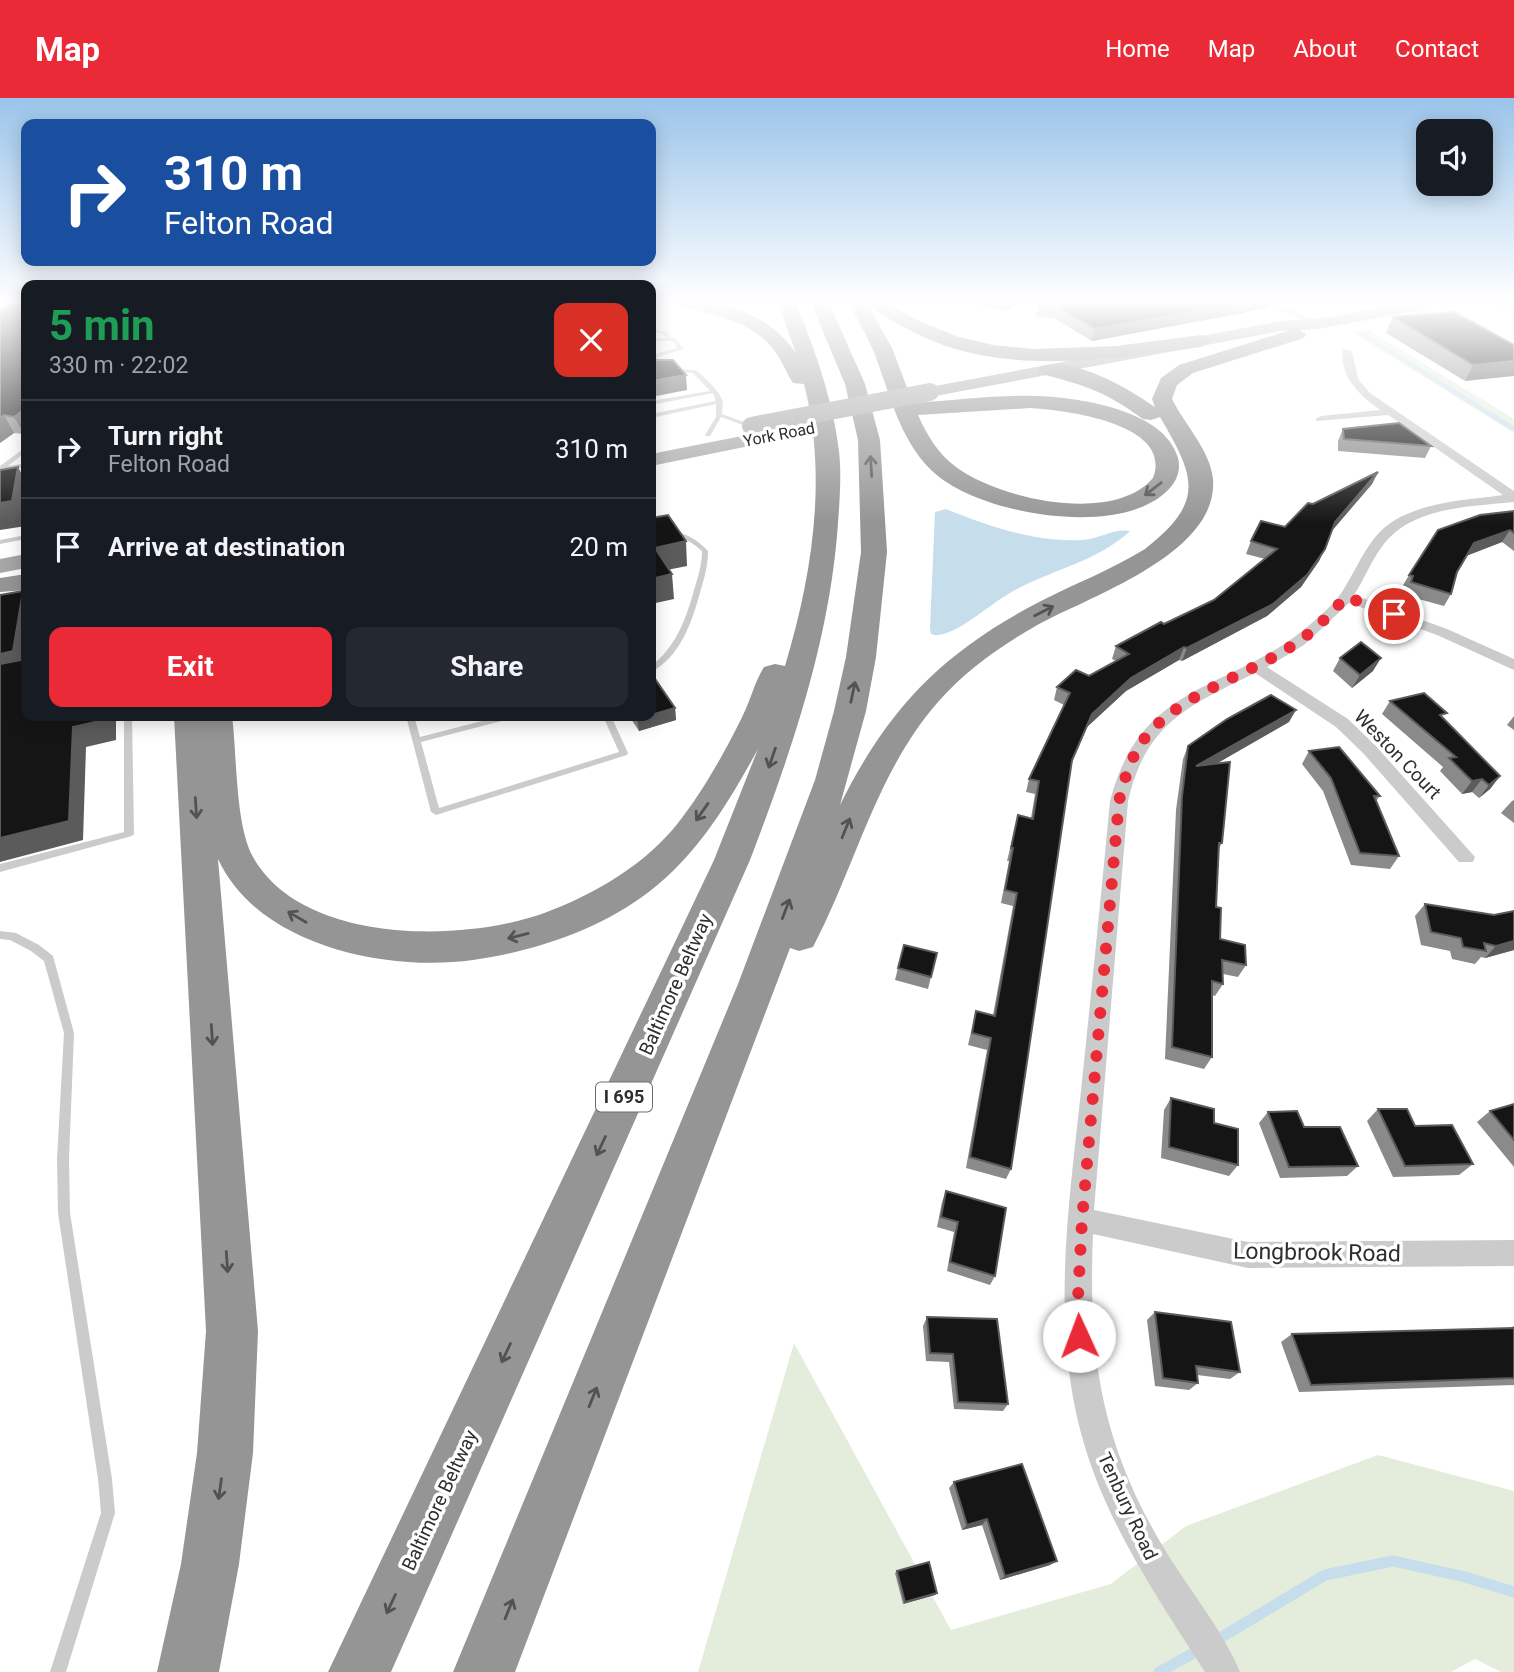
<!DOCTYPE html>
<meta charset="utf-8">
<style>
:root{--surface:#171b24;--page:#242831;--text:#f1f3f6;--muted:#9ea1a6;--line:#363941;--accent:#ea2a37}
body{margin:0;font-family:Roboto,sans-serif;background:var(--page);color:var(--text);height:100vh;display:flex;flex-direction:column;font-size:26px;white-space:nowrap}
*{box-sizing:border-box;margin:0}
p{font-size:23px;color:var(--muted)}
.icon{flex:none;width:38px;height:38px;fill:none;stroke:currentColor;stroke-width:2;stroke-linecap:round;stroke-linejoin:round}
.map{position:relative;flex:1;overflow:hidden}
.sheet{position:absolute;left:21px;top:182px;width:635px;height:441px;display:flex;flex-direction:column;background:var(--surface);border-radius:14px;box-shadow:0 4px 18px #0003}
.sheet>*{flex:none}
.banner{position:absolute;left:21px;top:21px;width:635px;height:147px;border-radius:14px;box-shadow:0 4px 18px #0003;background:#1a4fa0;color:#fff;overflow:hidden}
.tools{position:absolute;left:1416px;top:21px;display:grid;gap:14px}
.tools a{display:grid;place-items:center;width:77px;height:77px;border-radius:14px;background:var(--surface);box-shadow:0 4px 18px #0003;font-size:35px}
.pin{position:absolute;display:grid;place-items:center;width:60px;height:60px;color:#fff;margin:-30px;border:4px solid #fff;border-radius:50%;box-shadow:0 2px 7px #0007}
.me{position:absolute;width:77px;margin:-38px;rotate:358deg;stroke-linejoin:round;filter:drop-shadow(0 0 5px #0008)}
.turn{display:flex;align-items:center;gap:24px;height:147px;padding:0 28px;font-size:32px}
.turn .icon{width:91px;height:91px;stroke-width:2.5}
.turn b{display:block;font-size:49px;line-height:60px}
.round{display:grid;place-items:center;flex:none;width:74px;height:74px;border-radius:14px;background:var(--page)}
.head{display:flex;align-items:center;justify-content:space-between;height:119px;padding:0 28px}
h1{font-size:42px;font-weight:700;line-height:52px;color:#1e9e55}
.primary-button{display:flex;gap:14px;margin-top:auto;padding:14px 28px}
.primary-button a{flex:1;height:80px;border-radius:14px;background:var(--accent);color:#fff;font-size:28px;font-weight:700;line-height:80px;text-align:center}
.primary-button a+a{background:var(--page);color:var(--text)}
ul{padding:0;list-style:none}
li{display:flex;align-items:center;gap:21px;height:98px;padding:0 28px;border-top:2px solid var(--line)}
li div{flex:1}
li b{display:block;font-size:26px}
li em{font-style:normal}
header{display:flex;align-items:center;gap:42px;box-sizing:border-box;height:98px;padding:0 35px;background:var(--accent);color:#fff}
header strong{font-size:33px}
nav{display:flex;gap:38px;margin-inline-start:auto;font-size:24px}
.map>svg:first-child{display:block}
.green{fill:#e4ecdb}
.water{fill:#c6ddec}
.lines{fill:none;stroke-linecap:round;stroke-linejoin:round}
.stream-far1{stroke:#c6ddec;stroke-width:4.5}
.stream{stroke:#c6ddec;stroke-width:11}
.service{fill:#cbcbcb;fill-rule:evenodd}
.minor{fill:#cbcbcb;fill-rule:evenodd}
.primary{fill:#a6a6a6;fill-rule:evenodd}
.motorway{fill:#959595;fill-rule:evenodd}
.primary-bridge{stroke:#a6a6a6;stroke-width:18}
.wall{fill:#8a8a8a}
.shaded-wall{fill:#5b5b5b}
.building{fill:#151515;stroke:#5b5b5b;stroke-width:2}
.oneway{stroke:#525252}
.route{stroke:#ea2a37;stroke-width:12;stroke-dasharray:0 21.6}
.labels{text-anchor:middle;stroke-width:7;stroke-linejoin:round;paint-order:stroke}
.far-street-label{font-size:16px;fill:#2e2e2e;stroke:#fff}
.shield{fill:#fff;stroke:#6d6d6d;stroke-width:2}
.shield-label{font-size:18px;font-weight:bold;fill:#2e2e2e}
.street-label{font-size:19px;fill:#2e2e2e;stroke:#fff}
.near-street-label{font-size:23px;fill:#2e2e2e;stroke:#fff}
</style>
<header>
<strong>Map</strong>
<nav><a>Home</a><a>Map</a><a>About</a><a>Contact</a></nav>
</header>
<div class="map">
<svg width="1514" height="1574" viewBox="0 0 1514 1574">
<rect width="100%" height="100%" fill="#fff"/>
<g class="green">
<path d="M1367,231L1514,321V335L1352,234Z"/>
<path d="M794,1245L951,1532L1111,1486L1186,1428L1378,1357L1514,1393V1574H1501L1475,1561L1451,1574H698Z"/>
</g>
<path class="water" d="M946,411C988,428 1036,445 1083,442C1099,441 1114,430 1130,433C1095,466 1044,473 1005,498C988,508 948,544 931,536L930,530L935,414Z"/>
<g class="lines">
<path class="stream-far1" d="M1364,237L1514,331"/>
<g class="stream">
<path d="M1215,1543L1325,1477L1393,1463L1465,1479L1514,1494"/>
<path d="M1159,1574L1201,1551"/>
</g>
<g class="service">
<path d="M2,205H6L0,209V206Z"/>
<path d="M1488,205H1494L1514,211V214Z"/>
<path d="M1408,208L1442,219V220L1438,221L1406,210Z"/>
<path d="M651,231L667,234L671,240H675L684,251L651,261V257L678,250L672,243H651V241L666,240L663,236L651,233Z"/>
<path d="M651,263L661,271L696,272C705,280 719,292 723,304C723,305 722,314 722,316L754,328L749,329L721,319L710,338H706L705,337L716,319V306L651,320V316L716,303L713,295L651,307V303L710,293L693,275L658,274L651,268Z"/>
<path d="M26,349V354L8,368L26,365V369L0,373V368Z"/>
<path d="M651,429C673,431 693,436 708,453C708,466 705,478 701,491C693,521 681,559 651,574V568C676,549 686,521 694,492C698,479 702,467 702,453C687,439 671,435 651,433Z"/>
<path d="M26,437V441L0,446V442Z"/>
<path d="M26,443V466H25L22,464L23,445Z"/>
<path d="M124,618H132L134,736L132,738L0,774V766L124,734Z"/>
<path d="M406,618H414L420,639L501,618H514L513,620L421,644L439,710L619,654L603,618H611L628,655L627,657L436,717L431,714Z"/>
<path d="M0,833L16,835L39,847L53,858L74,935L69,1061L70,1115L112,1381L115,1415L66,1574H50L101,1415L98,1381L58,1115L57,1061L64,935L44,863L31,853L10,842L0,841Z"/>
</g>
<g class="minor">
<path d="M1265,205H1276L1323,226L1315,228Z"/>
<path d="M1343,251L1352,253L1358,281L1370,295L1514,393V404C1469,409 1410,408 1381,450C1370,465 1364,482 1354,497L1447,531L1514,561V572L1437,537L1349,505L1304,547L1267,569L1348,621L1375,647L1475,759L1473,764H1459L1363,655L1336,629L1255,575C1188,608 1146,625 1128,703L1094,1112L1248,1144L1514,1142V1168L1248,1170L1093,1136C1088,1258 1101,1346 1165,1452C1188,1490 1224,1534 1240,1574H1205C1157,1499 1104,1422 1081,1335C1051,1223 1069,1106 1081,993C1091,896 1101,800 1110,703C1142,580 1233,595 1313,524C1323,515 1335,505 1342,494C1359,468 1368,438 1395,422C1428,403 1467,402 1503,397L1388,317L1317,323L1315,321L1321,318L1380,312C1359,297 1339,278 1343,251Z"/>
</g>
<g class="primary">
<path d="M1407,205H1438L1430,210L1318,231L1281,233L930,299L921,294L930,289L1281,223L1318,221Z"/>
<path d="M752,336L759,338L762,342L759,346L651,368V356Z"/>
<path d="M26,456V470L0,475V461Z"/>
</g>
<g class="motorway">
<path d="M680,205C727,202 768,216 796,255L778,205H796C815,252 833,302 839,353C842,381 839,410 837,438C827,551 790,657 750,762L391,1574H328L714,762L758,651C729,704 698,756 650,793C600,832 535,853 473,862C387,874 258,848 218,761L258,1233L253,1355L239,1466L219,1574H157L181,1466L197,1355L206,1233L174,618H232C237,655 235,727 253,759C302,847 465,845 547,814C587,799 628,776 659,746C690,717 725,655 743,617C751,601 755,583 764,569L775,566L785,568C812,478 828,379 804,286L793,285C786,275 782,262 774,252C750,222 718,218 683,209Z"/>
<path d="M811,205H829L865,286L880,342L887,454L876,559L866,613L840,707C888,610 943,554 1039,504C1074,486 1111,472 1145,451C1206,403 1195,379 1160,319L1151,322L1143,321C1106,294 1085,287 1041,276L1038,272L1041,268C1075,259 1128,290 1155,309L1152,301L1161,280L1179,267L1297,230L1306,236L1304,240L1193,275L1177,287L1172,301C1185,327 1210,352 1213,381C1219,457 1086,499 1034,529C999,549 965,573 938,604C876,675 856,767 813,849L799,853L790,850L515,1574H453L738,886L815,682L834,613L846,559L861,454L858,342L845,286Z"/>
<path d="M849,205H887L921,224L959,239L993,247L1034,251L1116,248L1201,237L1208,239L1211,243L1201,249C1117,260 1028,275 946,248C918,238 894,224 869,209L892,250L913,305C966,302 1019,293 1071,301C1107,306 1167,320 1178,360C1181,372 1177,384 1167,393C1119,440 986,417 938,378C901,348 891,299 875,257C868,239 858,222 849,205ZM1030,310C1064,312 1174,325 1153,380C1113,427 999,401 956,369C938,356 927,337 918,317Z"/>
<path d="M26,476V492L0,494V480Z"/>
</g>
<path class="primary-bridge" d="M751,328L930,294"/>
</g>
<g class="wall">
<path d="M972,205H1019L1005,213Z"/>
<path d="M1038,205H1270L1268,209L1242,215L1092,243L1054,220L1036,218Z"/>
<path d="M0,212L24,336L14,335L0,345Z"/>
<path d="M1393,219L1514,247L1465,283L1386,235Z"/>
<path d="M1343,331L1431,348L1425,360L1338,353V343Z"/>
<path d="M1378,374L1372,386L1331,434L1319,463L1301,489L1267,518L1182,563L1179,562L1126,593L1087,629L1071,667L1011,1071L1006,1081L966,1070L987,952L968,947L976,913L993,917L1013,808L1001,805L1009,763H1007L1018,717L1031,720L1035,696L1026,694L1029,681L1064,607L1054,602L1057,589L1089,578L1116,563L1112,561L1116,548L1214,502L1265,461L1246,456L1251,443L1285,429L1313,406Z"/>
<path d="M1514,413V453L1502,444L1466,458L1457,474L1451,496L1444,508L1404,497L1406,490L1402,489L1409,477Z"/>
<path d="M1340,560L1373,573L1352,590L1333,573Z"/>
<path d="M1390,603L1443,620L1500,678L1490,691L1479,700L1472,694L1462,696L1440,673L1443,669L1382,616Z"/>
<path d="M675,610L676,622L639,633L629,618H651Z"/>
<path d="M1514,618V632L1507,627Z"/>
<path d="M1289,624L1217,665L1222,745L1219,750L1216,809L1220,841L1246,867L1238,879L1223,876V886L1215,898L1212,897V959L1204,971L1165,961L1176,712L1183,661L1188,648Z"/>
<path d="M1309,653L1380,698L1376,703L1399,758L1390,771L1351,767L1323,693L1302,666Z"/>
<path d="M1514,702V725L1501,715L1512,703Z"/>
<path d="M1425,806L1514,852L1485,860L1481,859L1475,866L1452,861L1450,853L1421,847L1415,818Z"/>
<path d="M937,855L928,891L895,882L898,870Z"/>
<path d="M1171,1000L1214,1025L1238,1067L1229,1078L1161,1060L1164,1012Z"/>
<path d="M1514,1006V1069L1477,1024L1490,1013Z"/>
<path d="M1378,1011L1415,1028L1473,1066L1459,1077L1393,1079L1367,1023Z"/>
<path d="M1268,1014L1304,1029L1358,1068L1347,1078L1280,1080L1259,1025Z"/>
<path d="M946,1093L995,1178L990,1187L947,1173L954,1134L937,1129L942,1104Z"/>
<path d="M1155,1214L1240,1274L1230,1281L1197,1277L1198,1285L1189,1292L1155,1288L1147,1222Z"/>
<path d="M927,1219L1008,1306L1003,1313L954,1311L949,1264L926,1263L923,1228Z"/>
<path d="M1514,1228V1287L1299,1294L1281,1244L1292,1236L1510,1230Z"/>
<path d="M954,1384L1050,1467L1000,1482L982,1427L962,1432L949,1390Z"/>
<path d="M897,1473L937,1495L935,1497L903,1506L895,1475Z"/>
</g>
<g class="shaded-wall">
<path d="M1006,205H1019L1005,213Z"/>
<path d="M1243,205H1270L1268,209L1242,215L1092,243L1095,231Z"/>
<path d="M1514,263V278L1465,283L1473,267Z"/>
<path d="M686,277L687,292L651,299V283Z"/>
<path d="M26,310V334L24,336L14,319Z"/>
<path d="M4,317L14,335L0,345V320Z"/>
<path d="M18,369L26,384V428L0,432V405Z"/>
<path d="M1378,374L1372,386L1329,436L1335,424Z"/>
<path d="M1510,432L1502,444L1466,458L1474,445Z"/>
<path d="M686,443L687,468L657,474L655,450Z"/>
<path d="M1325,451L1319,463L1301,489L1267,518L1182,563L1187,550Z"/>
<path d="M672,476L674,501L651,506V481Z"/>
<path d="M23,493L26,499V573L0,578V556Z"/>
<path d="M1184,549L1179,562L1126,593L1087,629L1067,675L1072,662L1092,616L1131,580Z"/>
<path d="M1381,560L1373,573L1352,590L1360,577Z"/>
<path d="M675,610L676,622L639,633L637,621Z"/>
<path d="M1296,612L1289,624L1190,681L1196,668Z"/>
<path d="M104,618H116V642L86,649L83,742L0,764V740L73,629Z"/>
<path d="M1500,678L1490,691L1479,700L1489,687Z"/>
<path d="M1482,681L1472,694L1462,696L1472,683Z"/>
<path d="M1514,843V852L1485,860L1496,848Z"/>
<path d="M987,1421L982,1427L962,1432L967,1427Z"/>
<path d="M1057,1463L1050,1467L1000,1482L1005,1478Z"/>
<path d="M937,1495L935,1497L903,1506L905,1504Z"/>
</g>
<g class="building">
<path d="M10,205H26V310L14,319L4,317L0,320V212Z"/>
<path d="M1038,205H1243L1095,231L1056,208L1038,206Z"/>
<path d="M1454,214L1514,247V263L1473,267L1393,219Z"/>
<path d="M651,256L657,262H673L686,277L651,283Z"/>
<path d="M1399,325L1431,348L1344,341L1343,331Z"/>
<path d="M18,369L12,403L0,405V372Z"/>
<path d="M1378,374L1335,424L1325,451L1307,477L1273,506L1187,550L1184,549L1131,580L1092,616L1072,662L1011,1071L970,1059L991,940L972,935L976,913L995,918L1017,795L1005,792L1013,750H1011L1018,717L1033,721L1039,683L1029,681L1070,595L1057,589L1076,572L1089,578L1129,556L1116,548L1161,524L1164,526L1214,502L1277,451L1251,443L1261,423L1285,429L1308,405L1313,406Z"/>
<path d="M1514,413V435L1510,432L1474,445L1457,474L1451,496L1411,484L1413,478L1409,477L1438,432L1480,417Z"/>
<path d="M668,417L686,443L655,450L672,476L651,481V420Z"/>
<path d="M23,493L13,553L0,556V497Z"/>
<path d="M1361,544L1381,560L1360,577L1340,560Z"/>
<path d="M26,561V618H104V622L73,629L69,723L0,740V566Z"/>
<path d="M651,575L675,610L651,617Z"/>
<path d="M1424,595L1447,615L1440,617L1500,678L1489,687L1482,681L1472,683L1449,660L1456,659L1390,603Z"/>
<path d="M1271,597L1296,612L1196,668L1230,664L1222,745H1219L1216,809L1221,810L1220,841L1245,847L1246,867L1222,862L1223,886L1212,883V959L1172,949L1182,699L1188,648L1227,621Z"/>
<path d="M635,618H648L637,621Z"/>
<path d="M1339,649L1380,698H1374L1399,758L1360,755L1331,680L1309,653Z"/>
<path d="M1425,806L1494,817L1514,813V843L1496,848L1484,845L1486,853L1463,849L1461,840L1431,834Z"/>
<path d="M904,847L937,855L931,879L898,870Z"/>
<path d="M1171,1000L1214,1011V1025L1238,1031V1067L1169,1049Z"/>
<path d="M1514,1006V1042L1490,1013Z"/>
<path d="M1378,1011H1407L1415,1028L1452,1027L1473,1066L1405,1068Z"/>
<path d="M1297,1013L1304,1029H1340L1358,1068L1289,1069L1268,1014Z"/>
<path d="M946,1093L1006,1110L995,1178L950,1164L958,1124L941,1119Z"/>
<path d="M1155,1214L1231,1224L1240,1274L1196,1268L1198,1285L1163,1280Z"/>
<path d="M927,1219L997,1221L1008,1306L958,1304L953,1256L930,1255Z"/>
<path d="M1514,1230V1280L1311,1287L1292,1236Z"/>
<path d="M1022,1366L1057,1463L1005,1478L987,1421L967,1427L954,1384Z"/>
<path d="M929,1464L937,1495L905,1504L897,1473Z"/>
</g>
<defs><path id="oneway-shaft" d="M-6 0H5M1.5-3L5.5 0L1.5 3" fill="none" stroke-width="1.6" stroke-linecap="round" stroke-linejoin="round" transform="scale(1.75)"/></defs>
<g class="oneway">
<use href="#oneway-shaft" transform="translate(871 368) rotate(-94)"/>
<use href="#oneway-shaft" transform="translate(1153 391) rotate(142)"/>
<use href="#oneway-shaft" transform="translate(1044 513) rotate(-27)"/>
<use href="#oneway-shaft" transform="translate(853 594) rotate(-78)"/>
<use href="#oneway-shaft" transform="translate(772 660) rotate(109)"/>
<use href="#oneway-shaft" transform="translate(196 710) rotate(86)"/>
<use href="#oneway-shaft" transform="translate(702 714) rotate(125)"/>
<use href="#oneway-shaft" transform="translate(846 730) rotate(-68)"/>
<use href="#oneway-shaft" transform="translate(786 811) rotate(-69)"/>
<use href="#oneway-shaft" transform="translate(297 819) rotate(-150)"/>
<use href="#oneway-shaft" transform="translate(518 838) rotate(166)"/>
<use href="#oneway-shaft" transform="translate(212 937) rotate(86)"/>
<use href="#oneway-shaft" transform="translate(601 1048) rotate(115)"/>
<use href="#oneway-shaft" transform="translate(227 1164) rotate(86)"/>
<use href="#oneway-shaft" transform="translate(506 1255) rotate(115)"/>
<use href="#oneway-shaft" transform="translate(593 1299) rotate(-68)"/>
<use href="#oneway-shaft" transform="translate(220 1391) rotate(98)"/>
<use href="#oneway-shaft" transform="translate(391 1506) rotate(115)"/>
<use href="#oneway-shaft" transform="translate(509 1511) rotate(-68)"/>
</g>
<linearGradient id="sky" x2="0" y2="1"><stop stop-color="#9ac4ea"/><stop offset="0.48" stop-color="#fff"/><stop offset="1" stop-color="#fff" stop-opacity="0"/></linearGradient>
<rect width="1514" height="425" fill="url(#sky)"/>
<g class="lines">
<path class="route" d="M1079,1238L1077,1219L1082,1122L1119,703C1124,682 1130,662 1142,644C1174,598 1244,579 1290,549C1312,536 1329,517 1346,499L1394,516"/>
</g>
<g class="labels">
<g class="far-street-label">
<text transform="translate(779 336) rotate(-11)" y="6">York Road</text>
</g>
<rect class="shield" x="596" y="984.5" width="56" height="29" rx="5"/>
<g class="shield-label">
<text x="624" y="1005">I 695</text>
</g>
<g class="street-label">
<text transform="translate(1398 656) rotate(46)" y="7">Weston Court</text>
<text transform="translate(675 886) rotate(-66)" y="7">Baltimore Beltway</text>
<text transform="translate(439 1402) rotate(-65)" y="7">Baltimore Beltway</text>
<text transform="translate(1128 1408) rotate(65)" y="7">Tenbury Road</text>
</g>
<g class="near-street-label">
<text transform="translate(1317 1154) rotate(1)" y="8">Longbrook Road</text>
</g>
</g>
</svg>
<div class="tools">
<a><svg class="icon" aria-label="sound" viewBox="0 0 24 24"><path d="M4 9h4l5-4v14l-5-4H4zM17 9q2 3 0 6"/></svg></a>
</div>
<div class="pin" style="left:1394px;top:516px;background:#d93025"><svg class="icon" aria-label="arrive" viewBox="0 0 24 24"><path d="M6 21V4h12l-3 4 3 4H6"/></svg></div>
<svg class="me" style="left:1079px;top:1238px" viewBox="-20 -20 40 40"><circle r="19" fill="#fff"/><path d="M0-13L10 11 0 6-10 11z" fill="#ea2a37"/></svg>
<div class="banner">
<div class="turn"><svg class="icon" aria-label="right" viewBox="0 0 24 24"><path d="M7 20v-9h11M14 6l5 5-5 5"/></svg><div><b>310 m</b>Felton Road</div></div>
</div>
<section class="sheet">
<div class="head"><div><h1>5 min</h1><p>330 m · 22:02</p></div><a class="round" style="background:#d93025;color:#fff"><svg class="icon" aria-label="close" viewBox="0 0 24 24"><path d="M6 6l12 12M18 6L6 18"/></svg></a></div>
<ul>
<li><svg class="icon" aria-label="right" viewBox="0 0 24 24"><path d="M7 20v-9h11M14 6l5 5-5 5"/></svg><div><b>Turn right</b><p>Felton Road</p></div><em>310 m</em></li>
<li><svg class="icon" aria-label="arrive" viewBox="0 0 24 24"><path d="M6 21V4h12l-3 4 3 4H6"/></svg><div><b>Arrive at destination</b></div><em>20 m</em></li>
</ul>
<div class="primary-button"><a>Exit</a><a>Share</a></div>
</section>
</div>
